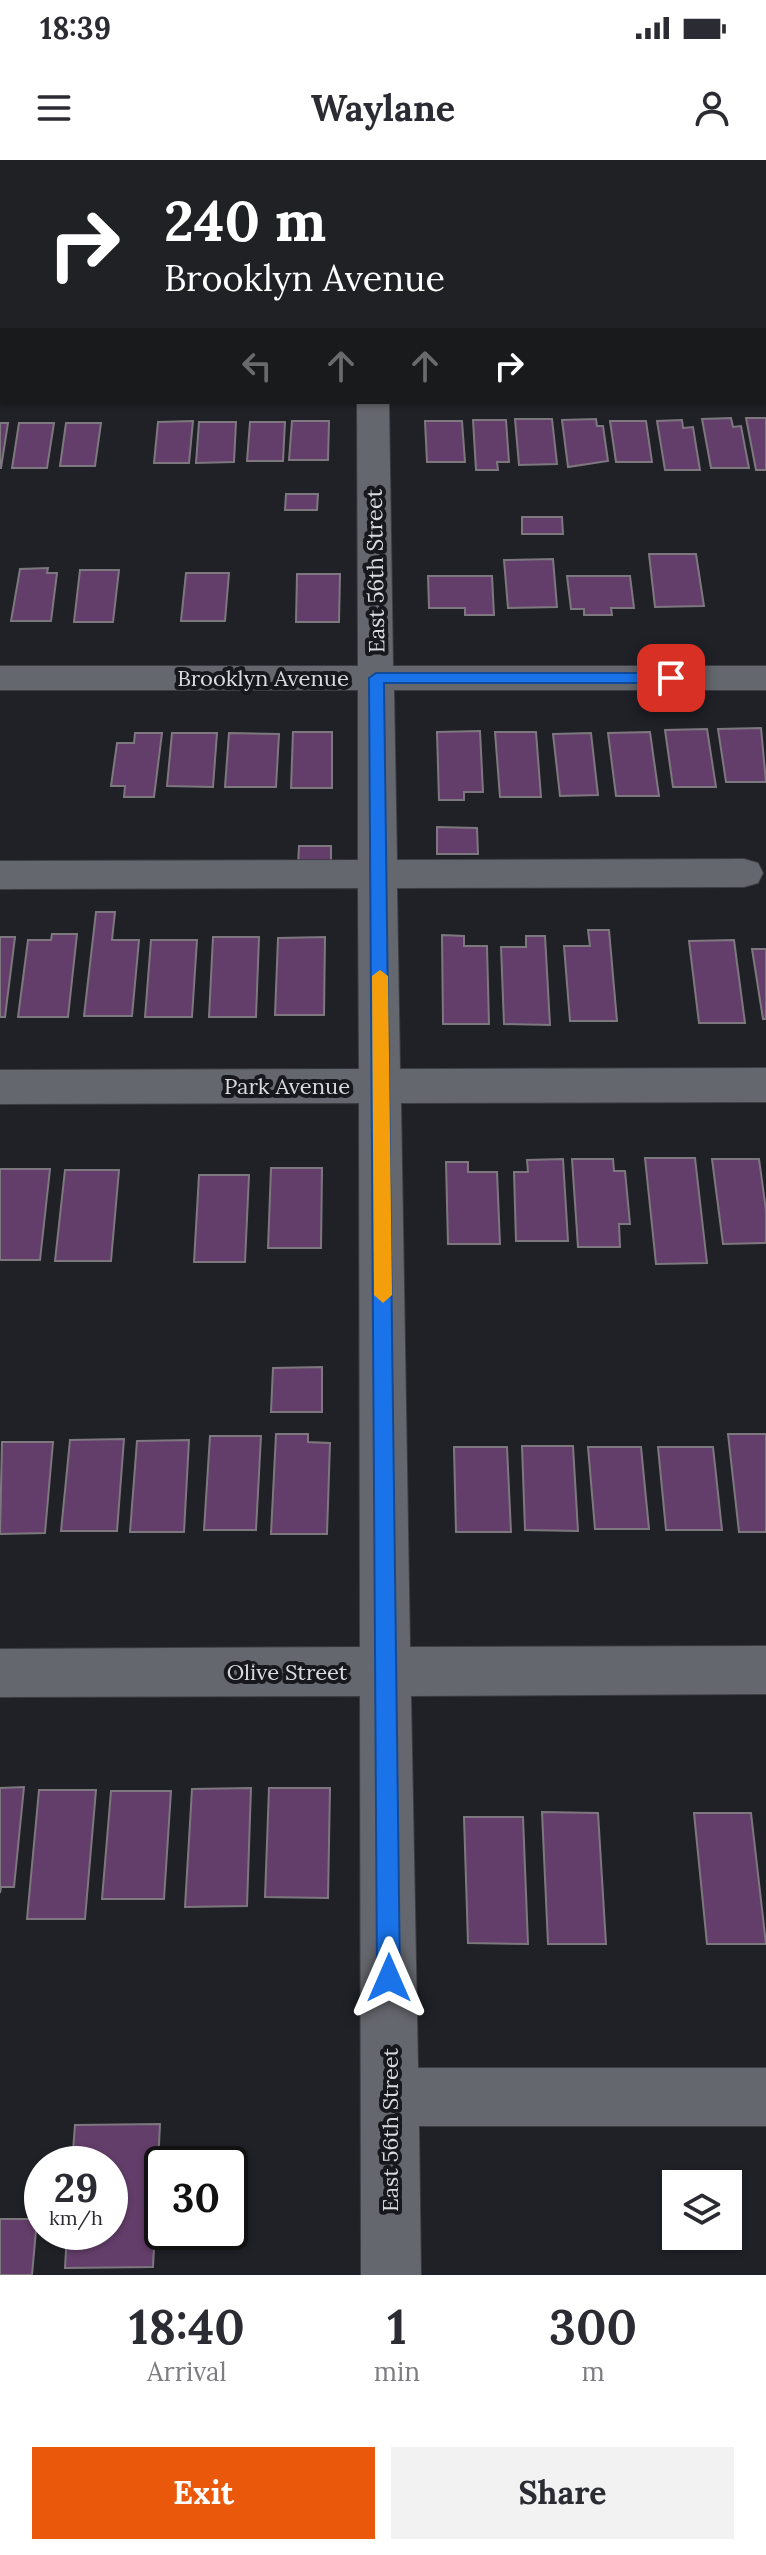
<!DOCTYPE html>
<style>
:root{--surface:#fff;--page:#f2f2f3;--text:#2b2b33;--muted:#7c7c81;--accent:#ea580c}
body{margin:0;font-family:Lora,serif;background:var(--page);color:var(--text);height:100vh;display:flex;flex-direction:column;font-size:30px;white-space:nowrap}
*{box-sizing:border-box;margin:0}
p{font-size:26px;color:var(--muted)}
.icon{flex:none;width:44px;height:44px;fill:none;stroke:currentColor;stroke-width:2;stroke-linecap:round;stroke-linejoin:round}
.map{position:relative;height:2115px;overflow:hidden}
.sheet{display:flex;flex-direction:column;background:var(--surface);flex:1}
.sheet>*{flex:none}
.guide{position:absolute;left:0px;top:0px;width:766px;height:244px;box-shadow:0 2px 6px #0004;background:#202124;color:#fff;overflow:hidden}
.controls{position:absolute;left:662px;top:2010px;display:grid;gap:16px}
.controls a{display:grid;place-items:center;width:80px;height:80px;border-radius:0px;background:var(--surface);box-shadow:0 2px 6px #0004;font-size:40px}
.speed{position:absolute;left:24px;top:1986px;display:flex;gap:16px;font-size:40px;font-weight:700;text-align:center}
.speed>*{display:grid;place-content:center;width:104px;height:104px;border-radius:50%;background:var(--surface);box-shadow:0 2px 6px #0004;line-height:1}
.speed small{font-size:20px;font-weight:400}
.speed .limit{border:4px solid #111;border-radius:12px;background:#fff;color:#111}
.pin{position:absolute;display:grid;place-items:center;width:68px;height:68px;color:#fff;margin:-34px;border-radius:16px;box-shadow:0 4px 12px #0006}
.me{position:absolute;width:88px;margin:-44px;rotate:0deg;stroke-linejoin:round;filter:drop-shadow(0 0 6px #0008)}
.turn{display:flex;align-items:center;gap:28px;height:168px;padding:0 32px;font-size:36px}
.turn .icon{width:104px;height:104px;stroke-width:2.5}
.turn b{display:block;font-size:56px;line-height:68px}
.lanes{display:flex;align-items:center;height:76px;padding:0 32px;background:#0003;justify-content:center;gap:40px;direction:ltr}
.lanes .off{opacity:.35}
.eta{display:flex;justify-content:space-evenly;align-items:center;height:136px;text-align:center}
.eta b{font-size:48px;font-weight:700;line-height:56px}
.button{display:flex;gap:16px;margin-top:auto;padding:16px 32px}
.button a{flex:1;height:92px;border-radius:0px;background:var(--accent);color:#fff;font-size:32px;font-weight:700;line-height:92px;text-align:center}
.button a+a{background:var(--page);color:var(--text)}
.status{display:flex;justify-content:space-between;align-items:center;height:56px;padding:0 40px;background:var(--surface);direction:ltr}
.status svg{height:22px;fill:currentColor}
header{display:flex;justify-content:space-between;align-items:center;height:104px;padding:0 32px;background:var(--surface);font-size:36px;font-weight:700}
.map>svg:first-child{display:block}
.building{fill:#633e6a;stroke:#7d787e;stroke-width:2}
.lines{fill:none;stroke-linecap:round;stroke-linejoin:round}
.minor-casing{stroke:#3b3d41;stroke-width:2}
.minor{fill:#65676e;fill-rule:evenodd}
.route{fill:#1a73e8;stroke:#114b97;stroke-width:2}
.slow{fill:#f59e0b}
.labels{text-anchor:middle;stroke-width:8;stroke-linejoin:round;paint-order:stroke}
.street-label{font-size:22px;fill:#dadbdf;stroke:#16181d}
</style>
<div class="status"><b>18:39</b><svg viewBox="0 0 49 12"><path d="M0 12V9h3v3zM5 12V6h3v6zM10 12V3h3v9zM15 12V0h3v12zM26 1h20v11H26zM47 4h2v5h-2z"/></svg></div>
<header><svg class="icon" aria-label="menu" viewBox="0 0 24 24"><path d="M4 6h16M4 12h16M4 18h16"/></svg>Waylane<svg class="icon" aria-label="person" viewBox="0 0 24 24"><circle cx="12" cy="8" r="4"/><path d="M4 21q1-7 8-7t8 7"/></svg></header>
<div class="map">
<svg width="766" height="2115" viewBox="0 0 766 2115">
<rect width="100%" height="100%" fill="#1f2127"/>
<g class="building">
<path d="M731,258L733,267L741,266L749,308H711L702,259Z"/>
<path d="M746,258H766V310H756Z"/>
<path d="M515,259H552L557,304L519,305Z"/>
<path d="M596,259L597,266H603L608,301L568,307L562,260Z"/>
<path d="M473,260H506L509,302H497L498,310H476Z"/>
<path d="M682,260L683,268L693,267L700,310H665L657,261Z"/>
<path d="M193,261L189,303H154L158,262Z"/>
<path d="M292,261H329L328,300H289Z"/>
<path d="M425,261H462L465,302H427Z"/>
<path d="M610,261H646L652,302H616Z"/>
<path d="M199,262H236L234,302L196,303Z"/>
<path d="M250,262H285L283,301H247Z"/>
<path d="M0,263H8L1,308H0Z"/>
<path d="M19,263H54L47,308H12Z"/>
<path d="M66,263H101L95,306H60Z"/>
<path d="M286,334H318L317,350H285Z"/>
<path d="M522,357H562L563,374H522Z"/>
<path d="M649,394H696L704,446L655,447Z"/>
<path d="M553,399L557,447L508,448L504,400Z"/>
<path d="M48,408L47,413H57L51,461H11L20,409Z"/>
<path d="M80,410H119L113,462H74Z"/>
<path d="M186,413H229L225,461H181Z"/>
<path d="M297,414H340L339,462H296Z"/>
<path d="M428,416H492L494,455H465V448H429Z"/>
<path d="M567,416H630L634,448H611L612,455H584V449H571Z"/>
<path d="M761,568L766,622H726L718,569Z"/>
<path d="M707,569L716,627H673L665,570Z"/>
<path d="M480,571L483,632H464V640H439L437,572Z"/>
<path d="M293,572H332V628H291Z"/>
<path d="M495,572H536L541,637H500Z"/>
<path d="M650,572L659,636H616L608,573Z"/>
<path d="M135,573H162L154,637H124L125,626H111L117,583H134Z"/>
<path d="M172,573H217L213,627L167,626Z"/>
<path d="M229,573L279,574L276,627H225Z"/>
<path d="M591,573L598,635L560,636L553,574Z"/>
<path d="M437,667L477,668L478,694H437Z"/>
<path d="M299,686H331V706H298Z"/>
<path d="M96,752H115L112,780H139L132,856H84Z"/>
<path d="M588,770H609L617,861H570L564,786H590Z"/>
<path d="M52,774H77L68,857H18L28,780H51Z"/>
<path d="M442,775L464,776V786H487L489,864H443Z"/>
<path d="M526,776H545L550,865L504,864L501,787H526Z"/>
<path d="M0,777H15L5,857H0Z"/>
<path d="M213,777H259L256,857H209Z"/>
<path d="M325,777L324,855H275L278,778Z"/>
<path d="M151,780H197L192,857H145Z"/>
<path d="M734,780L745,863H699L689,781Z"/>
<path d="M752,789H766V859H763Z"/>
<path d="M645,998H695L707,1103L656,1104Z"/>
<path d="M563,999L568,1081H516L514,1012H528L527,1000Z"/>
<path d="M572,999H613L614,1011H625L630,1064H619L620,1087H578Z"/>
<path d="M712,999H759L766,1050V1083L723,1084Z"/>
<path d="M446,1002H468V1012H497L500,1084H448Z"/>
<path d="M271,1008H322L321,1088H268Z"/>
<path d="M0,1009H50L40,1100H0Z"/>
<path d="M65,1010H119L111,1101H55Z"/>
<path d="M199,1015H249L245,1102H194Z"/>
<path d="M322,1207V1252H271L273,1208Z"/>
<path d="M276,1274H308V1282L330,1283L327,1374H271Z"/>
<path d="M728,1274H766V1372H739Z"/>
<path d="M210,1276H261L256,1370H204Z"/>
<path d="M124,1279L117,1371H61L70,1280Z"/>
<path d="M189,1280L184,1372H130L137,1281Z"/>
<path d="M2,1282H53L45,1373L0,1374Z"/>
<path d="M522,1286H573L578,1371L525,1370Z"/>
<path d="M454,1287H507L511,1372H456Z"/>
<path d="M588,1287H641L649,1369H595Z"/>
<path d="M658,1287H713L722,1370H666Z"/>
<path d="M24,1627L14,1727H1L0,1733V1628Z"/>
<path d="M251,1628L247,1746L185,1747L192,1629Z"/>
<path d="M269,1628H330L328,1738L265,1737Z"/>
<path d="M39,1630H96L85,1759H27Z"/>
<path d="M111,1631H171L164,1739H102Z"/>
<path d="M542,1652L598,1653L606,1784H548Z"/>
<path d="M694,1653H751L766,1784H707Z"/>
<path d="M464,1657H523L528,1784L468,1783Z"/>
<path d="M160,1964L153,2107L65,2108L67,2072H110V2004H72L75,1965Z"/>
<path d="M0,2059H37L32,2115H0Z"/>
</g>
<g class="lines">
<g class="minor-casing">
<g id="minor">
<rect x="355" y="0" width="28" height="2"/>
<rect x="764" y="204" width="2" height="18"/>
<rect x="0" y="207" width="2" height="18"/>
<path d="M357,242H389L393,506H766V530H394L397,700L744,699L758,703L763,713L758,723L744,727L397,728L400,909L766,908V942L401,943L410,1487L766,1486V1534L411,1536L418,1908H766V1966H419L421,2115H361L360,1536L0,1537V1489L360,1487L359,943L0,944V910L359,909L358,728L0,729V701L358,700V530H0V506H358Z"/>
</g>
</g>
<use href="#minor" class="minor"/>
</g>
<path class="route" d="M376,513H671L678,518L671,523H384L400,1818L397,1826L389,1830L381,1826L377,1818L369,518Z"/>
<path class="slow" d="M380,810L388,816L392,1135L383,1143L374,1135L372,816Z"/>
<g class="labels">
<g class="street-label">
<text transform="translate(375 411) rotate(-91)" y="8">East 56th Street</text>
<text x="263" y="526">Brooklyn Avenue</text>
<text x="287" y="934">Park Avenue</text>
<text x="287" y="1520">Olive Street</text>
<text transform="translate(390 1970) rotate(-90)" y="8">East 56th Street</text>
</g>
</g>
</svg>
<div class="controls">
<a><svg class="icon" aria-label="layers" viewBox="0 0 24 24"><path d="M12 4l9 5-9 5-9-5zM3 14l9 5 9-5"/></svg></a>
</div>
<div class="speed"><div>29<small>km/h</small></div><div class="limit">30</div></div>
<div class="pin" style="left:671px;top:518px;background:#d93025"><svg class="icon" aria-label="arrive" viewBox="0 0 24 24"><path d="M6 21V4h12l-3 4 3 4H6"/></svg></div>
<svg class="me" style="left:389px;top:1818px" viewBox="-20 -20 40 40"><path d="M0-17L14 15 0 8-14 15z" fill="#1a73e8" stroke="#fff" stroke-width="4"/></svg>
<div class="guide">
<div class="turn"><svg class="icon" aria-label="right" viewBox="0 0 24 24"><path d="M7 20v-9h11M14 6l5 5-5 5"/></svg><div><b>240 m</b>Brooklyn Avenue</div></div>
<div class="lanes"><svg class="icon off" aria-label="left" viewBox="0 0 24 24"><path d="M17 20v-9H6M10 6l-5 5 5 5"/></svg><svg class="icon off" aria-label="ahead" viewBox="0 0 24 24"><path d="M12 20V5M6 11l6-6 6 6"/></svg><svg class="icon off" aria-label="ahead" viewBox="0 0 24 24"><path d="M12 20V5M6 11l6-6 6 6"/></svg><svg class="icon" aria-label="right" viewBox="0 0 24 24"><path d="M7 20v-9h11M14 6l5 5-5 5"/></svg></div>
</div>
</div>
<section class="sheet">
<div class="eta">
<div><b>18:40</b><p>Arrival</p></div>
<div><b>1</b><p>min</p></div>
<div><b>300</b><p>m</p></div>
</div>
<div class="button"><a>Exit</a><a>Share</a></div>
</section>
